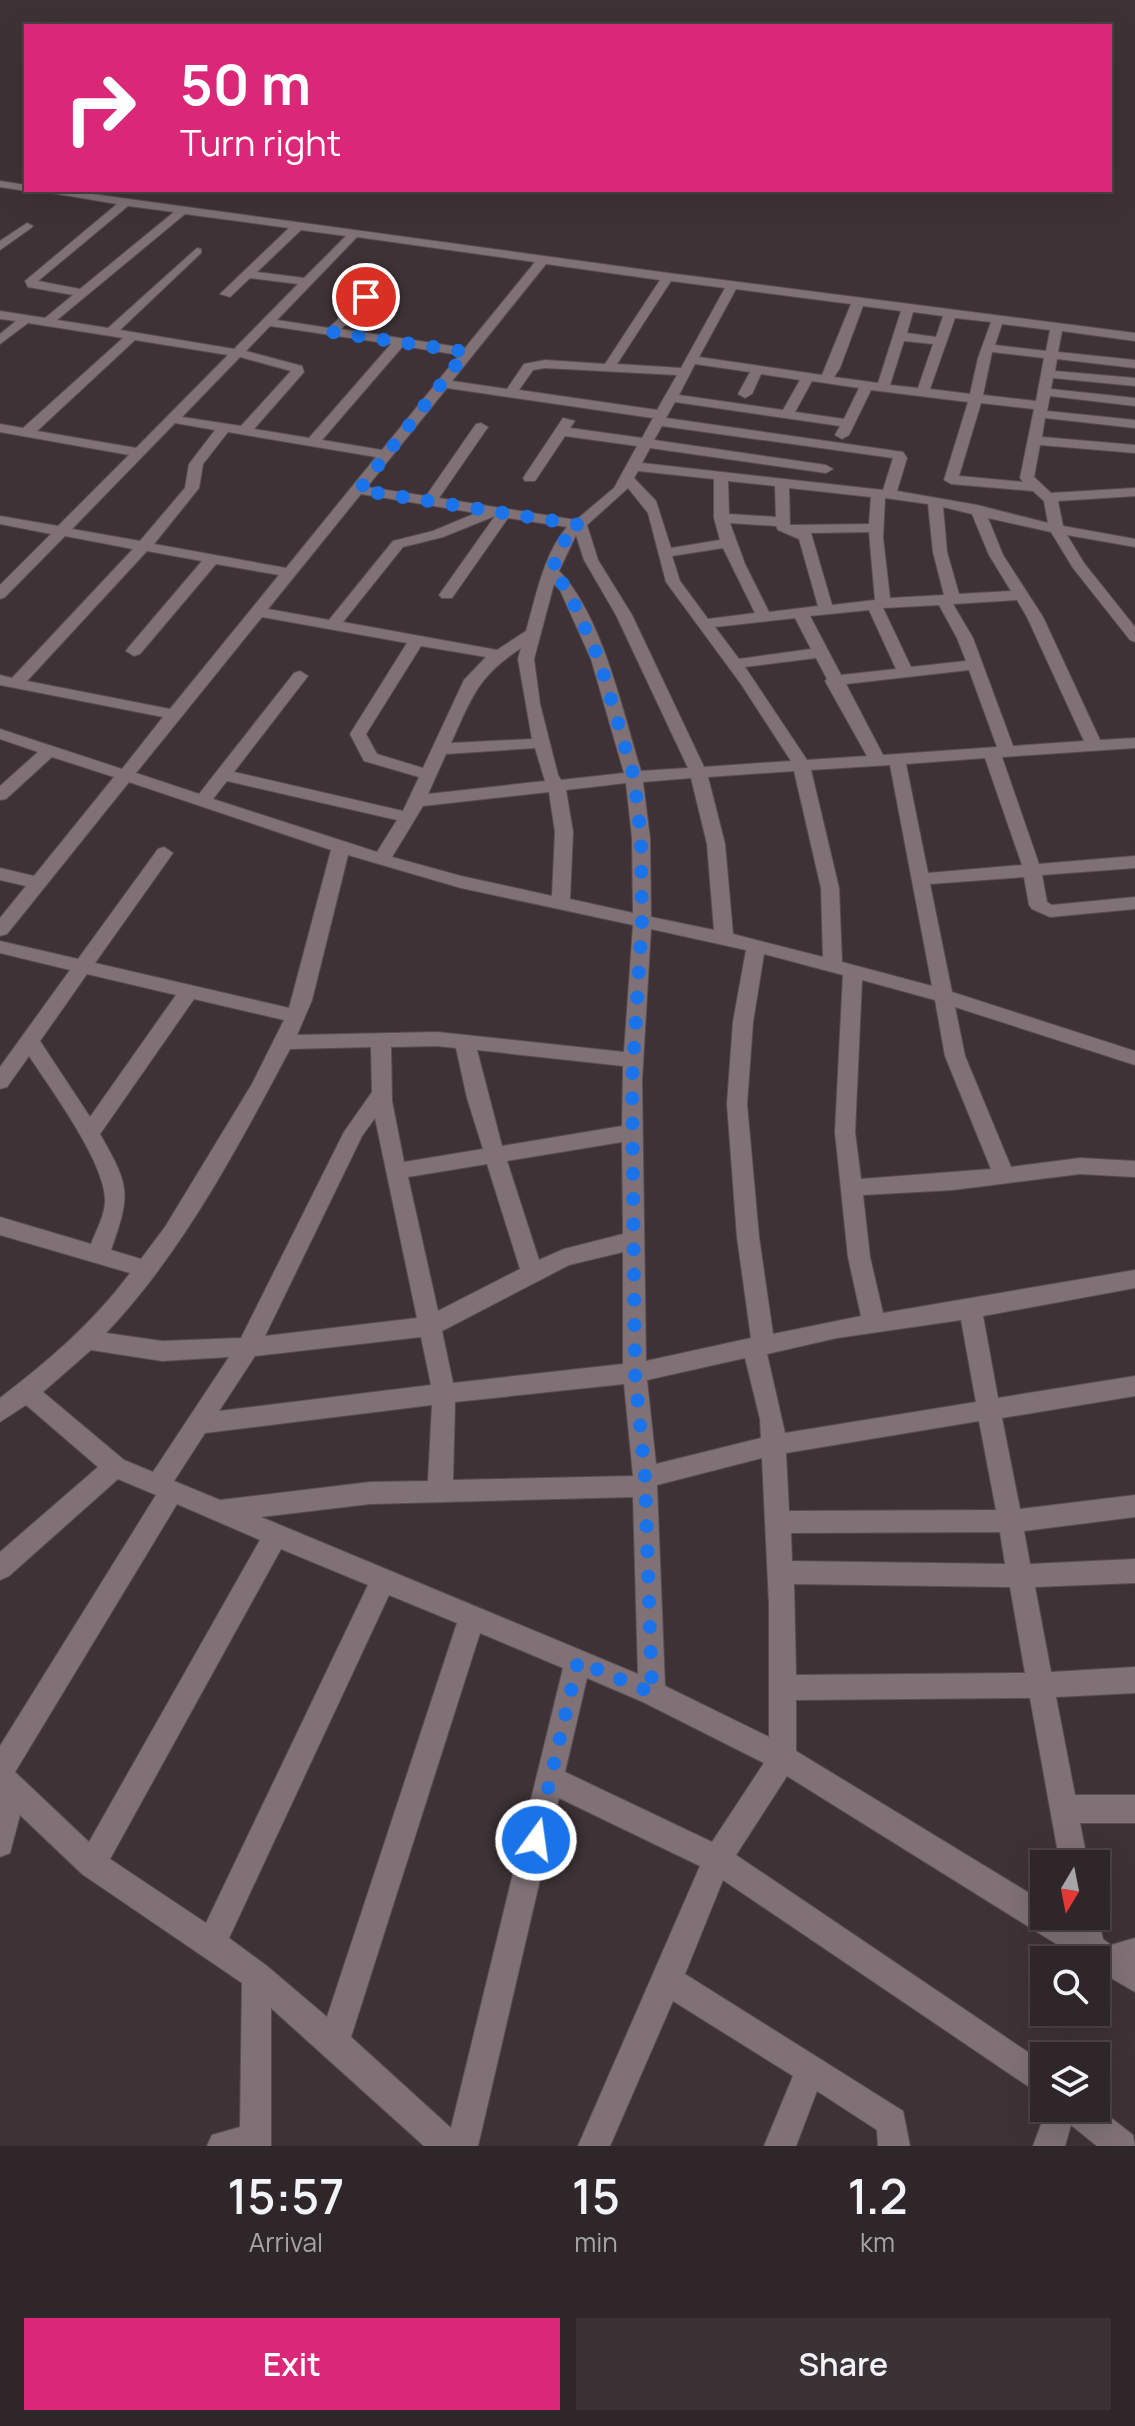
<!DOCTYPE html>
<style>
:root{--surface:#2e2628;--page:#3a3234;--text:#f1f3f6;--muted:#a7a5a8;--line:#494345;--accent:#db2777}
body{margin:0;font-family:Manrope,sans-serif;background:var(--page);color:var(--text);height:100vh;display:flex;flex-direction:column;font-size:30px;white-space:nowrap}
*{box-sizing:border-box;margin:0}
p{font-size:26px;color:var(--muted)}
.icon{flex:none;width:44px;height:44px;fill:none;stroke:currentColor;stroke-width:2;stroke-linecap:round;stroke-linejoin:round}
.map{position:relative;height:2146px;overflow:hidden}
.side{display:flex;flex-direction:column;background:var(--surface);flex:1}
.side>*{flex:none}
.top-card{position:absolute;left:24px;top:24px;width:1088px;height:168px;border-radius:0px;box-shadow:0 8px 32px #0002,0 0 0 2px var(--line);background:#db2777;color:#fff;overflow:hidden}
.needle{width:52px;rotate:190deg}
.buttons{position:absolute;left:1030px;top:1850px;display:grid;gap:16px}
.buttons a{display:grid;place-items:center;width:80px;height:80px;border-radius:0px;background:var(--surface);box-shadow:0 8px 32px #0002,0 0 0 2px var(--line);font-size:40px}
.pin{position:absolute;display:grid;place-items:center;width:68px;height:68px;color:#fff;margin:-34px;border:4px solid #fff;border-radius:50%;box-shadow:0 2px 8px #0007}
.me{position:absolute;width:88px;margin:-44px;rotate:14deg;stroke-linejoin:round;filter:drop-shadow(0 0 6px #0008)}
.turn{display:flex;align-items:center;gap:28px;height:168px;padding:0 24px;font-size:36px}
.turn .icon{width:104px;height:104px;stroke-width:2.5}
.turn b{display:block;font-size:56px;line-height:68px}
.eta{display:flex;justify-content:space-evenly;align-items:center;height:136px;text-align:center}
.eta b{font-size:48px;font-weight:600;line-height:56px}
.button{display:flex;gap:16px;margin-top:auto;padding:16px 24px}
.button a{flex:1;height:92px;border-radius:0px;background:var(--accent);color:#fff;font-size:32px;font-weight:600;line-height:92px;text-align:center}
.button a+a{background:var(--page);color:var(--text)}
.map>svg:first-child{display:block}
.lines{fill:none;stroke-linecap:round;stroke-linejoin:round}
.minor-casing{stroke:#584e52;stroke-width:2}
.minor{fill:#7f7176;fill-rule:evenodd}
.route{stroke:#1a73e8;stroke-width:14;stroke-dasharray:0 25.2}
</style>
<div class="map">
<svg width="1135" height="2146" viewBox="0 0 1135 2146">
<rect width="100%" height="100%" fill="#3e3236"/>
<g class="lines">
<g class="minor-casing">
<g id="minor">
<path d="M0,181L26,185V190H30L26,191L0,187Z"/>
<path d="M34,190H63L668,273L1135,333V341L1062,331L1058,352L1135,360V368L1057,359L1055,371L1135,378V386L1053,378L1051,389L1135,398V406L1050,396L1047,411L1135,420V428L1045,418L1042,437L1135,445V453L1040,445L1034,477L1051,493L1135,488V496L1058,501L1063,526L1135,539V547L1067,535L1084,563L1135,627V642L1130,640L1073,568L1051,532L988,518L1003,555L1043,617L1100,740L1135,738V748L1002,757L1039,864L1135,856V868L1042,875L1047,902L1052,905L1135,897V909L1050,917L1032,909L1029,905L1024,877L930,884L952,992L1135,1051V1065L955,1007L965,1056L1011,1167L1080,1158L1135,1161V1177L1080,1174L953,1190L863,1195L870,1257L883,1313L1135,1270V1288L983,1316L998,1398L1135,1376V1396L1002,1418L1020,1509L1135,1495V1517L1024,1531L1030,1564L1135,1559V1583L1035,1587L1051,1672L1135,1667V1693L1056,1697L1075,1795H1135V1823H1080L1088,1864H1060L1030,1698L796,1700V1751L1044,1902V1916L1070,1918V1916H1096V1910L1103,1939L1111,1945L1135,1938V1992L1097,1970L1096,1960H1082L787,1776L736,1855L1044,2063V2097L723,1880L685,1974L903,2111L910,2146H878L877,2130L817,2091L796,2146H764L793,2076L673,2001L610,2146H578L700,1866L559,1798L478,2146H424L271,2008V2146H207L212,2135L240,2127L242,1983L82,1874L20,1815L10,1853L0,1857V1746L156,1495L118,1479L9,1576L0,1580V1552L98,1467L26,1405L0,1422V1398C48,1361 93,1323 130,1273L0,1235V1217L91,1244C96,1231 104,1217 105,1203C108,1166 50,1088 29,1056L7,1087L0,1089V1067L70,970L0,953V941L78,959L158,849L164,847L173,853L95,963L289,1008L331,850L129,782L7,934L0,936V918L26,886L0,880V868L34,876L114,777L52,757L6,799L0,800V786L38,752L0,739V729L122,769L163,717L0,685V675L12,678L133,549L65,536L5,597L0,599V585L51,534L0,524V516L58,526L129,455L0,432V424L23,428L123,338L28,323L0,344V334L16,321L0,319V311L45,318L73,295L28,287L25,281L117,204ZM128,206L174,212L80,289L38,281ZM185,214L289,228L220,294L230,297L250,278L298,284L234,349L120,330L201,253V249L197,248L108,328L57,320ZM301,230L346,236L304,278L257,272ZM357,237L535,262L465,348L341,329L387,283V277L383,276L329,328L277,320ZM546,264L660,280L605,364L545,360L524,364L507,389L452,381ZM671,281L725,288L681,368L617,364ZM736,289L851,304L822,375L699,357ZM863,306L901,311L878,383L834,377L840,368ZM913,312L943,316L936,337L907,333ZM955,318L991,322L978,358L970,394L930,389ZM1002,324L1050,330L1046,351L995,345ZM270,326L391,344L309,438L254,429L304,372L302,366L246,351ZM135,340L228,355L136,448L37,431ZM904,341L933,344L918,388L890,385ZM403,346L459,355L382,450L322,440ZM992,352L1044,358L1036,401L983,395ZM240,357L291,371L241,426L182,417ZM695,364L750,372L738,394L745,398L752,394L761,374L800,380L783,410L679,395ZM545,368L677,375L657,410L519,390L533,370ZM812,381L859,388L844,419L795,412ZM447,388L653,418L642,438L570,428L575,421L563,418L523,478L525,481H535L565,436L637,446L614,488L576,520L439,498L488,427L481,423L476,424L426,496L367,487ZM871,390L968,402L944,480L951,484L1033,491L1044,501L1048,523L977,505L897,491L907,458L903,452L666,418L675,402L840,426L835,435L842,439L849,435ZM981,403L1034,409L1020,478L1023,482L959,476ZM175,423L215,430L189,464L185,488L140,541L72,529ZM662,426L893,458L883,490L642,463L650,448L826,473L833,469L826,465L654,440ZM228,432L376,457L286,568L154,544L199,488L203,464ZM638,471L714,479V518L720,540L671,548L656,501L634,478ZM728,481L775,486L776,517L729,514ZM628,488L648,513L666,582L741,684L791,761L704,767L632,615L598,560L587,525ZM789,488L871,497L869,524L790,525ZM361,494L476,513L433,531L393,541L329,620L268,609ZM885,498L928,504L933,552L944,595L890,598L883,538ZM943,507L972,514L989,555L1011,591L959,594L947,552ZM495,516L439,595L442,598H452L508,518L567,527C543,555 536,597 526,631L497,650L343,622L403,547L443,537ZM730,523L776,526L778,530L799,539L818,606L769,612L745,564ZM869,532L875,600L832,605L811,533ZM576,535L584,560L616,615L688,768L641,771C623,712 602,615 559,571ZM723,548L755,613L708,619L680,581L672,556ZM147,551L202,561L128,648L126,651L134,656L140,654L216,564L279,575L170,709L27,681ZM554,584L560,590L591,659L624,773L561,780L558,775L540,704L534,659ZM1017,600L1027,617L1084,741L1013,746L973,638L953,604ZM939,605L957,638L966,661L911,667L883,608ZM869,610L896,669L841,675L810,616ZM262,617L407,643L350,734L364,761L419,777L403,811L234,772L308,676L300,671L294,673L199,794L136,773ZM795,618L811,649L739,659L715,627ZM421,646L486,657L464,680L423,768L377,754L366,734ZM521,648L518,659L532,739L451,743C472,697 477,677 521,648ZM816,658L827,679L825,681L867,756L807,760L745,667ZM969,670L997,747L883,755L846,684ZM535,748L545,781L428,794L446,754ZM985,758L1022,865L928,873L906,764ZM890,765L932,986L842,962L839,888L811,770ZM794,771L821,888L823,957L733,934L725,844L708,777ZM691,778L707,844L714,930L651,917L650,838L643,782ZM227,781L397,820L377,852L213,799ZM626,783L632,838L633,913L570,899L573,832L566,790ZM549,792L555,832L552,896L461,876L392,857L423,806ZM348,855L461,888L633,925L624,1052L437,1032L297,1035L312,1000ZM651,929L746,950L733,1022L727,1104L737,1237L751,1338L646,1361L642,1081ZM764,954L843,975L835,1132L848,1257L861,1316L773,1334L759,1237L747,1104L753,1022ZM87,974L176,995L90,1117L40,1041ZM862,980L935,1000L945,1056L991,1169L861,1179L855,1132ZM194,999L284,1020L252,1084L165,1227L141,1259L111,1250C131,1193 130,1187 100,1134ZM437,1046L456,1048L467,1098L483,1149L404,1162L392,1101L391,1047ZM371,1047L372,1092L344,1132L241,1338L162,1341L106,1333C183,1252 238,1147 290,1049ZM477,1050L623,1066L622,1126L502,1146ZM375,1118L417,1318L265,1336L362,1136ZM622,1142L623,1234L564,1249L539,1260L507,1161ZM487,1164L520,1269L438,1311L408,1177ZM623,1252V1364L453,1383L442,1331L569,1265ZM961,1320L976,1402L785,1433L767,1354L837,1338ZM421,1337L431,1385L219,1411L255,1356ZM91,1350L162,1361L229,1357L153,1472L124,1460L43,1392ZM745,1358L760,1419L761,1438L656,1464L647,1380ZM624,1384L633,1476L453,1480L455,1402ZM432,1405L428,1481L370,1482L220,1500L174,1481L205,1433ZM979,1421L996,1510L789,1511L786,1453ZM762,1458L769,1604V1737L665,1686L657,1485ZM633,1497L638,1674L261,1517L370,1504ZM177,1504L260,1540L89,1842L15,1772ZM1000,1532L1005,1564L792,1561L791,1533ZM281,1549L368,1585L206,1923L110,1859ZM794,1584L1010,1587L1025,1673L796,1675ZM389,1595L457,1623L327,2017L267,1966L229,1938ZM480,1633L563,1668L451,2128L351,2037ZM587,1678L643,1702L764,1763L712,1842L565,1772Z"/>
<path d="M27,223L33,226L31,228L0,250V241Z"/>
<path d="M1096,2106L1133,2135L1135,2146H1097L1071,2125L1065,2146H1033L1047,2108Z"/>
</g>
</g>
<use href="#minor" class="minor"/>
</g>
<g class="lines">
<path class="route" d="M366,297L332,332L466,352L359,490L580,525C563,536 559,553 551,572L567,588L599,659L634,777L641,838L642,921L632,1081L635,1373L645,1477L652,1693L578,1661L536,1840"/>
</g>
</svg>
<div class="buttons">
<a><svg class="needle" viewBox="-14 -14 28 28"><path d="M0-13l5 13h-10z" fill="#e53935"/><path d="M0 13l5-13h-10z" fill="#a7a5a8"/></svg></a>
<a><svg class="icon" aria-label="search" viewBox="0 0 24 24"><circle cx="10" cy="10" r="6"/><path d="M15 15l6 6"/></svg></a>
<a><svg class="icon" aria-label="layers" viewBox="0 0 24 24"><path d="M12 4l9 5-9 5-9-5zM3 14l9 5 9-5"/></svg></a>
</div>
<div class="pin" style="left:366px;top:297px;background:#d93025"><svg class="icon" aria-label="arrive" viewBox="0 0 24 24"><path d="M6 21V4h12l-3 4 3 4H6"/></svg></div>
<svg class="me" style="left:536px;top:1840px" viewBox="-20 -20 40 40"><circle r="17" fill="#1a73e8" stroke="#fff" stroke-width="3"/><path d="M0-11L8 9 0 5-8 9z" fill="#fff"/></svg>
<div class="top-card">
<div class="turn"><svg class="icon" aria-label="right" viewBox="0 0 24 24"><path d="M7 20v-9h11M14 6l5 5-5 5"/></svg><div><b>50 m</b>Turn right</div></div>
</div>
</div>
<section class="side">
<div class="eta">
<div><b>15:57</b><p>Arrival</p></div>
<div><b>15</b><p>min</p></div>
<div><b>1.2</b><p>km</p></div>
</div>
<div class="button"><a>Exit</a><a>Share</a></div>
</section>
